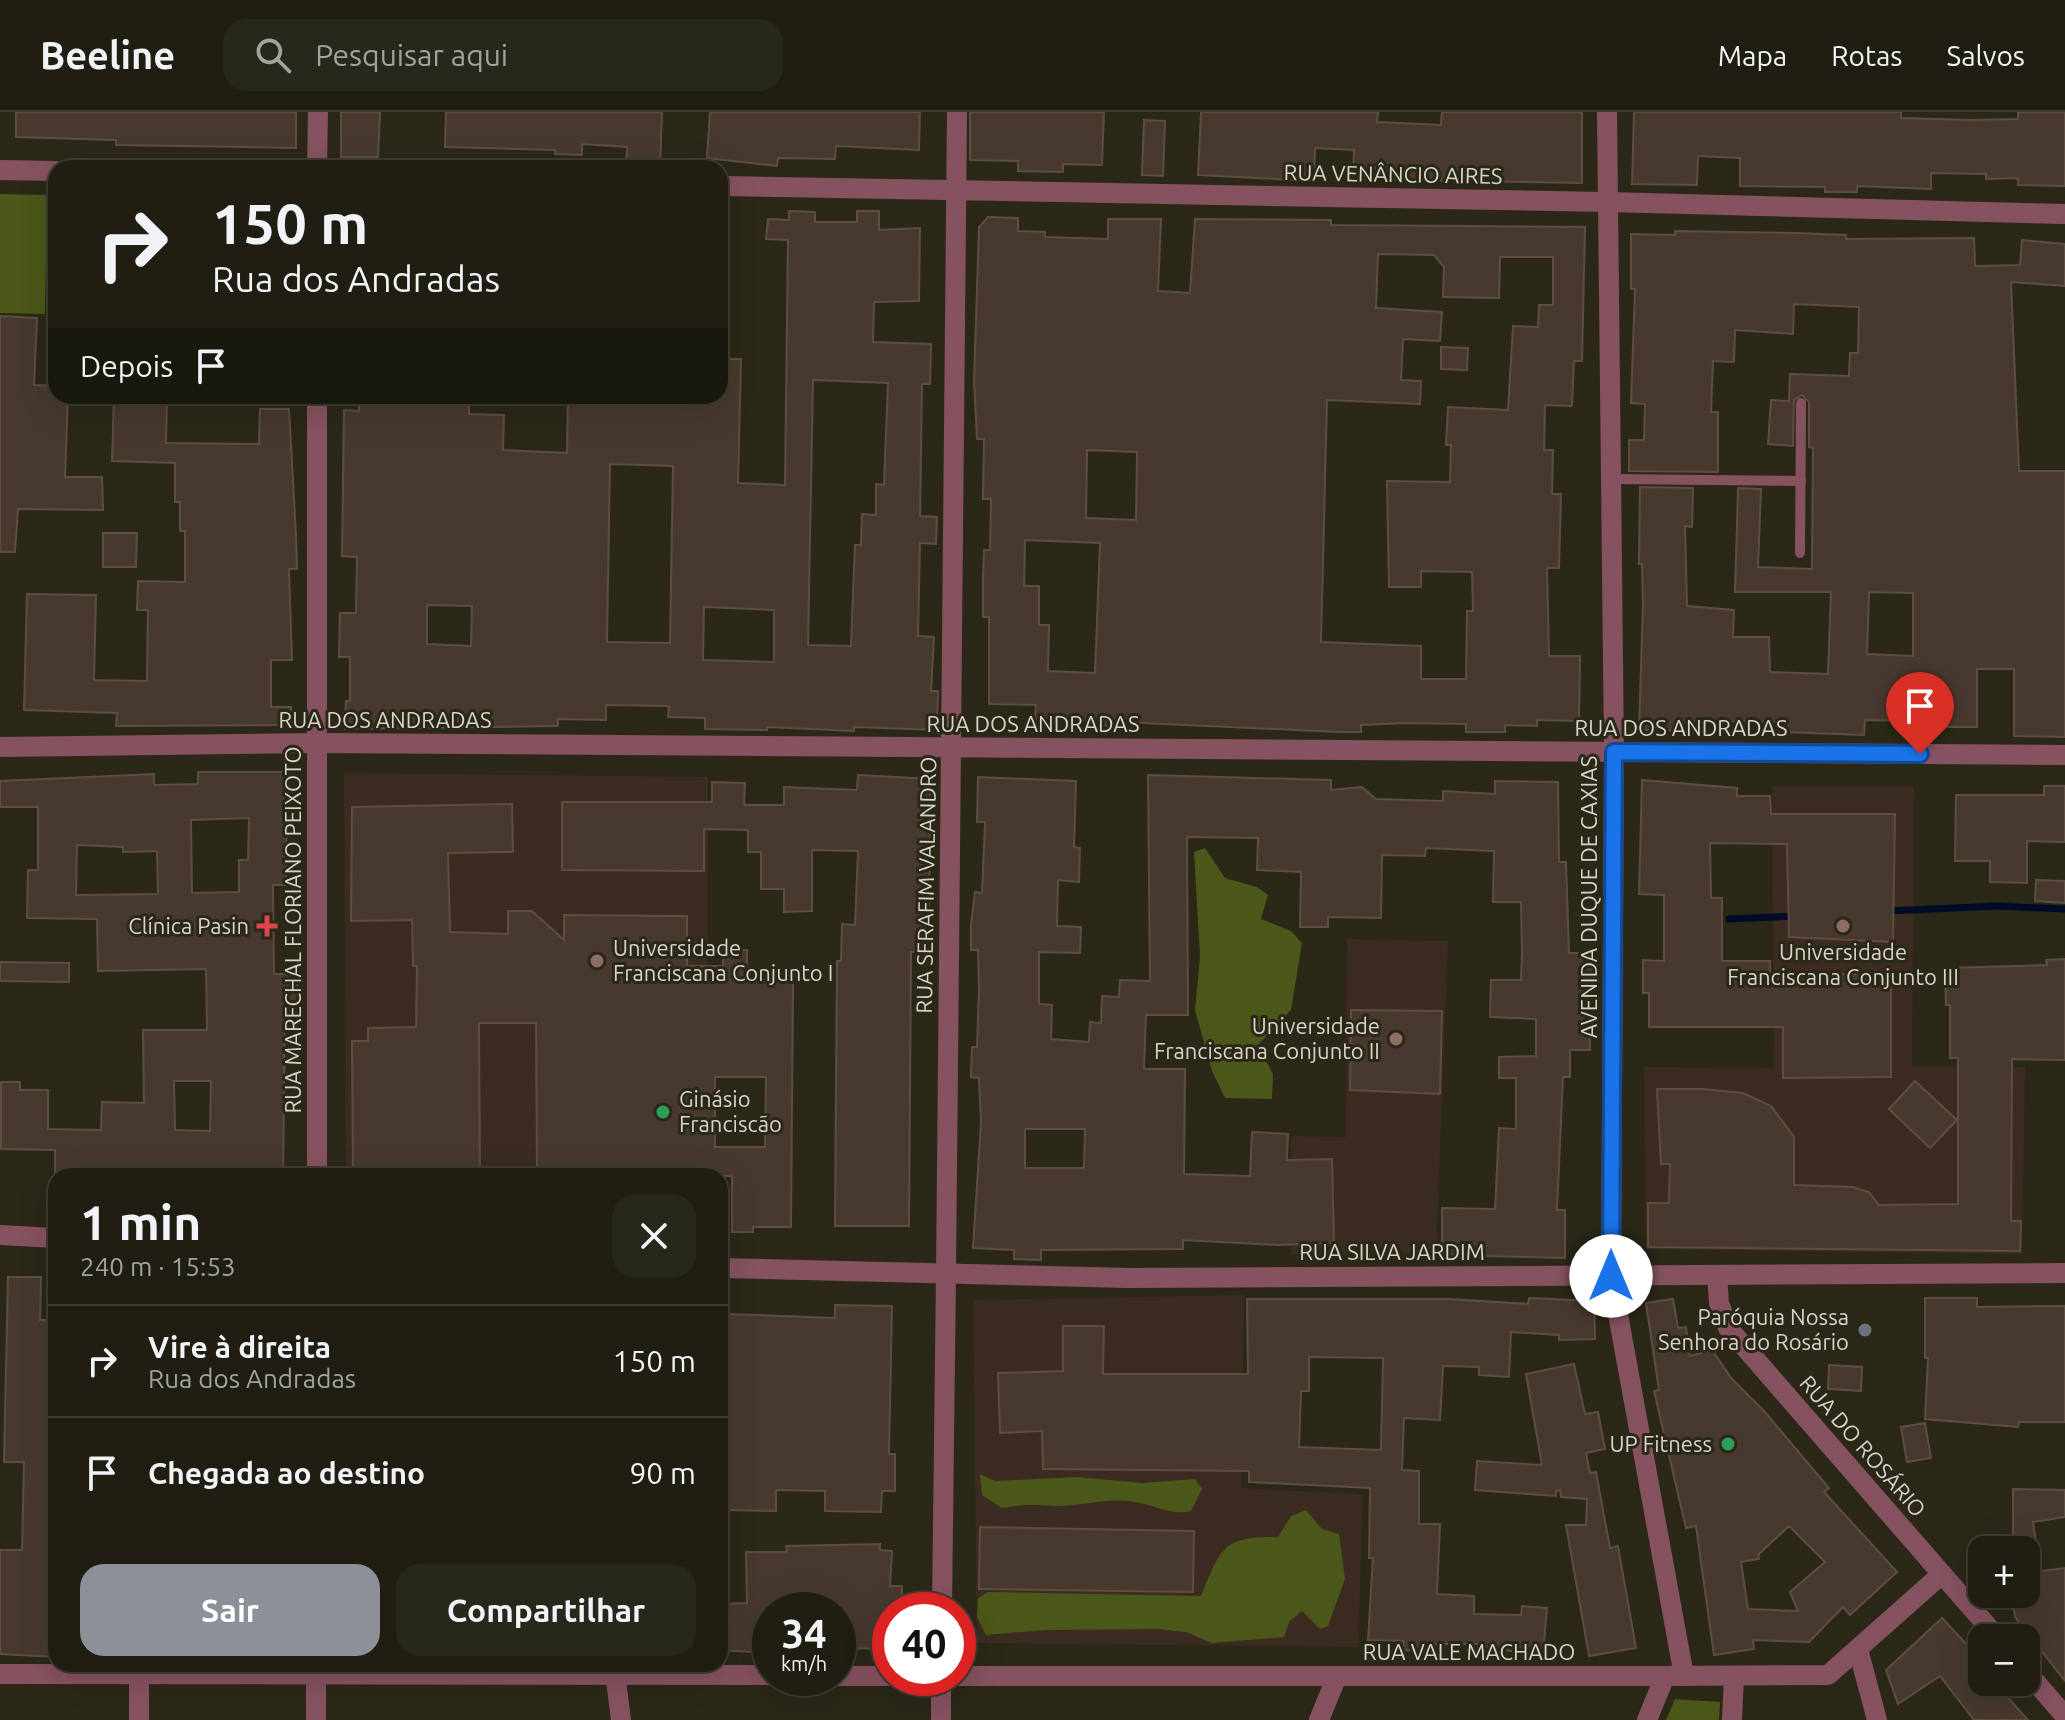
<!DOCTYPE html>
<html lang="pt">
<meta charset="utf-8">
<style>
:root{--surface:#201e12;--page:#28271b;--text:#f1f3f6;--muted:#a2a29f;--line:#3d3c32;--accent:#8c9099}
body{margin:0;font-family:Ubuntu,sans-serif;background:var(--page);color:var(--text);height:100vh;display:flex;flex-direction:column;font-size:30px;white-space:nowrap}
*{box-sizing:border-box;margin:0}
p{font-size:26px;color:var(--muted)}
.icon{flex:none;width:44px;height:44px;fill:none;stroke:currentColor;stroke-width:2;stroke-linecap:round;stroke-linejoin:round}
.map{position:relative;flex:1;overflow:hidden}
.side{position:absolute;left:48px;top:1056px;width:680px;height:504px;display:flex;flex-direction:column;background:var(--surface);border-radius:24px;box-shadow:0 8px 32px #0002,0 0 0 2px var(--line)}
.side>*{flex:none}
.hud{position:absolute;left:48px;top:48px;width:680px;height:244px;border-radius:24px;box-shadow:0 8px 32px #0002,0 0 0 2px var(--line);background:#201e12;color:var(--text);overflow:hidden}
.tools{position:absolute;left:1968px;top:1424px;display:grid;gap:16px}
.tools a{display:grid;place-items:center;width:72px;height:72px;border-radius:16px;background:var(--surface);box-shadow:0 8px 32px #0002,0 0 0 2px var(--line);font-size:40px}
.speed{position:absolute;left:752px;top:1480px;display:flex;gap:16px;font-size:40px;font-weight:700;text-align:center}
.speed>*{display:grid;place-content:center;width:104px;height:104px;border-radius:50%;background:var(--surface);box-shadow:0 8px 32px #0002,0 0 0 2px var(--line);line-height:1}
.speed small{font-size:20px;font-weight:400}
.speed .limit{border:12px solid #d22;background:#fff;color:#111}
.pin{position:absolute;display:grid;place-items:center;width:68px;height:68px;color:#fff;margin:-82px -34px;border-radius:50% 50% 50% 0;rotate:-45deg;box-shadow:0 0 8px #0007}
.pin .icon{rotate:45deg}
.me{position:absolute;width:88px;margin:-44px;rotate:0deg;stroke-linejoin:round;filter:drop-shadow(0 0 6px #0008)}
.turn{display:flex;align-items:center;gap:28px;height:168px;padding:0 32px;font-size:36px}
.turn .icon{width:104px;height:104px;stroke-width:2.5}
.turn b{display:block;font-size:56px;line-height:68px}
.then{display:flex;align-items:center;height:76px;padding:0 32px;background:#0003;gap:16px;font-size:30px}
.round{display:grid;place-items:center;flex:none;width:84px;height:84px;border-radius:24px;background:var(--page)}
.head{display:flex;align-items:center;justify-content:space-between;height:136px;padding:0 32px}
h1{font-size:48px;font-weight:600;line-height:60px}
.button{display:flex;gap:16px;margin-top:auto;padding:16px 32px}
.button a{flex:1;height:92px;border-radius:24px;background:var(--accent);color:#fff;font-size:32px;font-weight:600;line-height:92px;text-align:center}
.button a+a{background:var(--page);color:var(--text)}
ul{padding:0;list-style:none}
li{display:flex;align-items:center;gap:24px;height:112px;padding:0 32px;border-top:2px solid var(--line)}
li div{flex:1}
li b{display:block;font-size:30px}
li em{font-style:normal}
header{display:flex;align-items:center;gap:48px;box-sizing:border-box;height:112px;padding:0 40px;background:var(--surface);border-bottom:2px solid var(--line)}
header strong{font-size:38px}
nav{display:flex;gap:44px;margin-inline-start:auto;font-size:28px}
.search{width:560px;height:72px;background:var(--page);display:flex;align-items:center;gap:20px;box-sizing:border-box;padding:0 28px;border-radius:24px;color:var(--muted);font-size:30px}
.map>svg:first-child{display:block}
.education{fill:#3c2b21}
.green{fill:#4b5819}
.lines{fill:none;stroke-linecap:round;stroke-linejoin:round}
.stream{stroke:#000c25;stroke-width:7}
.building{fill:#48392e;stroke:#5e4e42;stroke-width:2;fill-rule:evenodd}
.service{stroke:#86525f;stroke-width:10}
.minor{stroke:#86525f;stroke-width:20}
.tertiary{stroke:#86525f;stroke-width:20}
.route-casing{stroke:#114b97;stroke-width:20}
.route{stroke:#1a73e8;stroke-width:14}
.health-dot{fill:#e0444e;stroke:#2b2818;stroke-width:3}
.education-dot{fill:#8d6e63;stroke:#2b2818;stroke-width:3}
.leisure-dot{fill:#2e9e5b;stroke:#2b2818;stroke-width:3}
.worship-dot{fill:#6b7280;stroke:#2b2818;stroke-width:3}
.labels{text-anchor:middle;stroke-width:6;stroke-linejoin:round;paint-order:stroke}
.street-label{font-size:22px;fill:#d6d4ca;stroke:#2b2818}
.poi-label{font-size:22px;fill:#d6d4ca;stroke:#2b2818;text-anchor:end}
</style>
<header>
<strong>Beeline</strong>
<div class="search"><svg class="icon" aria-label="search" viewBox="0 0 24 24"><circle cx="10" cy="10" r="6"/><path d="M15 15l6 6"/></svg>Pesquisar aqui</div>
<nav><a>Mapa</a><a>Rotas</a><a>Salvos</a></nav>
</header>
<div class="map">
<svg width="2065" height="1608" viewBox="0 0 2065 1608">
<rect width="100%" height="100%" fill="#2b2818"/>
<g class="education">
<path d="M344,661L708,665L707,930L596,1064H346Z"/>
<path d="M1772,674H1914L1912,954L2025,955L2022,1142L1646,1137L1644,955L1774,956Z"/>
<path d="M1347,827L1448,829L1436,1141L1291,1143V1024L1346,1025Z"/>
<path d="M1244,1183L1241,1376L1363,1382L1358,1535L977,1531L973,1188Z"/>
</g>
<g class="green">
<path d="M0,82L47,83L45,202L0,201Z"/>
<path d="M1205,736L1225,766L1257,775L1268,783L1261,807L1291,819L1302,831L1291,898L1258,933L1273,962L1272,987L1225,986L1212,959L1195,898L1200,845L1194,740Z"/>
<path d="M980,1362L995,1369L1078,1365L1142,1371L1195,1367L1202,1377L1191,1399C1171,1404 1155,1393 1135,1390C1108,1385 1080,1395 1053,1394C1031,1393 1025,1392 1002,1396L982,1383Z"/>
<path d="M1306,1398L1322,1417L1339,1422L1345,1467L1328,1514L1320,1517L1302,1499L1289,1510L1284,1525L1212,1531L1186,1520L1157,1517L1046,1518L986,1523L977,1505L978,1486L988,1480L1201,1484C1221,1436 1222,1424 1278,1425L1291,1404Z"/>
<path d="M1675,1587L1720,1590L1719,1608H1666Z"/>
</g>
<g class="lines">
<g class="stream">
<path d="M1887,799L1997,794L2065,797"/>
<path d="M1729,807L1795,804"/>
</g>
</g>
<g class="building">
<path d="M16,0H296V36L116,33V28L16,25Z"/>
<path d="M341,0H380L378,45H341Z"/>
<path d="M446,0H662L660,55L626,54L627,35L582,32V43L555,42V38L445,35Z"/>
<path d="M710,0H920L919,38L836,34L835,47L778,46L777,54L707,46Z"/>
<path d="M970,0H1104L1102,53L1063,52V60L1018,59V49L970,48Z"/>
<path d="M1201,0H1378L1377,10L1441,13L1442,0H1582V71L1353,67L1354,38L1315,36L1314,69L1198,63Z"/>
<path d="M1634,0H1901V6L1971,8L2018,7V0H2065V74L2018,73V66L1986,67V62L1931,61V77L1857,74V80H1825V75L1740,74V46L1698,44L1697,73L1632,72Z"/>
<path d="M1144,8L1165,9L1163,64L1142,63Z"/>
<path d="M789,99L815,100V110H857V99H879V118L920,116L919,189L874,190L873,230L931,232L930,272H922L920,404L937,405L936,432L920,431L918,524L934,525L931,579H938L937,618L854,615V619L767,615V618L705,617V606L668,605L669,594L606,593V608L558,607V614L345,617L346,589H350V545H339L340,501H356L357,445L342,444L344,298L359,299V284H469V302L504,303L503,338L567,341L568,284L720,287V247H741L738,371L785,373L788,128L766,127L768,107L789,108ZM813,268L888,271L884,373L876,372V403L862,402L861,433H855L851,534L808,533ZM610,352L673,354L670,531L607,530ZM427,493L472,494L471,534L427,532ZM704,495L774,498V550L703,548Z"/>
<path d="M988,105L1018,106V119L1045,120V125L1108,127V107H1161L1158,179L1190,181L1195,107L1331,108V113L1585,115L1582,249H1574L1572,294L1545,293L1544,338H1553L1552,382H1561L1559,456H1547L1549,544H1580L1579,609L1537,608V614L1505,613V620H1466V612L1406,611L1361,613V620H1339L1121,610V614L1094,613V609L1035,607L1036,593L989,592V505H983V465L984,438H990L991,387H983L984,327H977L974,269L979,115ZM1378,142L1434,143L1444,155L1443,185L1499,186L1500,145H1553V193H1539L1538,215L1513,214L1508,298L1448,295L1446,333H1451L1450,370L1387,369L1389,475H1421V459L1472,460L1473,499H1467L1466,567H1421V534L1321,530L1327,288L1420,292L1421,269L1401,268L1403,227L1440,229L1442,200L1376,196ZM1087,338L1137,340L1136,408L1086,406ZM1025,428L1100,431L1095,561L1048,559L1049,513H1039V474H1024Z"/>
<path d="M1675,119L1797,121L1846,123V127L1974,126L1975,154L2020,153L2022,128L2065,132V174L2011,170L2019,359H2065V625L2014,624V557H1977V615H1914V609L1865,608L1864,623L1780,620L1781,610L1692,609V619L1639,618L1643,492L1642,452H1639L1640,375L1693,376L1692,415L1685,414L1687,494L1734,498L1733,525H1769L1770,560L1828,562L1831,480H1735L1738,376L1761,377L1758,455L1812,457L1813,336L1809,335V290L1802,283L1794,288L1793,334L1768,332L1771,288L1789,289L1790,262L1849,264L1850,241H1858L1859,195L1794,192L1793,222L1735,218L1734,250L1713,249L1711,300H1718V360L1629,359V328H1644L1645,292L1631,291L1635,177H1631V122L1675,123ZM1869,480L1913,481V544L1867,542Z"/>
<path d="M0,204L37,206L34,273L56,274V284H68L65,365H102L103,398L18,397L15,440H0Z"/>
<path d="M1441,235L1468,236L1467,258L1441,257Z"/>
<path d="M114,284H167L166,331L259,332L260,297H289L296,423L297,457H289L292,548H271V595H291V613L116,614L117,601L24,598L27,482L96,483L94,568L147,569L148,498H137L138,469L185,470V419H180V390H175V351L112,349Z"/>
<path d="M103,421H137L136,455H103Z"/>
<path d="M198,660H287L286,773H273L274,862H297V905H285L283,1064H55V1038L1,1037V970H20V978H48V1017L101,1018L102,990L144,991L143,918H207L206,857L98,859L97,807L27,806L28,758H38V695H0V669L154,662V673L198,672ZM249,706L248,748H239V780L192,781L191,708ZM77,733L123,735V740L157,739L158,782L76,783ZM174,969H211L210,1019L175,1018Z"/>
<path d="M858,663L931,667L929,799H925L924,840H911L909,1114H835L837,849H841L842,812L855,813L858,739L812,738V799L784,800V777H761V740H748V718L704,717V759L562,758V690H712V670L745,671L744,693H784V675L857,678Z"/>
<path d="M1148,663L1331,668V678L1362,675L1376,687L1443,689V679L1495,682V669L1558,670L1559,750H1566L1569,841H1592L1593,866H1589L1590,938H1570V965H1563L1557,1098H1565V1146L1442,1143V1096L1495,1097L1499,1016L1516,1017V966H1499V945L1536,944V907L1490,905L1491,868H1521L1522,841L1521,790H1493L1494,739L1426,736L1425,744L1382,743L1381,806L1328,805V815H1300L1301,760L1257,758L1258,726L1187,725L1188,903H1146L1144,957H1185L1184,1062L1250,1064L1252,1020L1288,1022L1287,1048L1332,1047L1334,1131L1279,1133L1183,1128V1137L1041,1138V1148L1014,1147V1138L973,1136L981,1010L979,966L971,965L972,935H977L979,876L978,838H971V812L975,780L982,781L985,710H977L978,665L1076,669L1074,735L1080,736L1079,770L1058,768L1057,814L1081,815L1080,841L1039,840V892L1052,893L1051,927L1089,930L1090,910L1101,911L1102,884L1119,885L1120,868L1150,869ZM1025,1017H1085L1084,1056H1025Z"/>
<path d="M1642,668L1737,676V684H1770L1771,702H1895L1893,830L1789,825L1787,732L1710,731L1711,786H1722V849H1770V862H1891V965L1783,966V915H1649V881H1643V848L1664,849V783L1639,782Z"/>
<path d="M2044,674H2065V730L2027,729V771L1990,770V749H1955L1956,683H2044Z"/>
<path d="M512,692L513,740L448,741L450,820L508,822V799H532L564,828V803L687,804V854H723V838H747V870H793L791,1115H753V1120H732V1064H537L536,911H479L480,1064H353L352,929H368V916L416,915L417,854H413L412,808L351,809L352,695ZM715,965H766L765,1035H715Z"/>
<path d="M2036,768L2065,769V791L2035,789Z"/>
<path d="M2065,847V948L2012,947L2011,1109H2021L2020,1139L1648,1135V1091H1669L1670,1052H1661L1657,977H1703L1743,981L1771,994L1794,1025V1073L1853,1075L1869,1080L1879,1093L1958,1092V946H1950V893H1946L1945,856L2047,853L2046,848Z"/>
<path d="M0,850L69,851V870L0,869Z"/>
<path d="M1351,898L1442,899L1440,982L1350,978Z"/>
<path d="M1915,969L1957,1008L1930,1036L1889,997Z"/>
<path d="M8,1165H41L40,1208H56V1545L0,1542V1438H22L24,1350H4Z"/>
<path d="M1529,1186L1594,1189L1595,1227L1559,1228V1223L1511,1220L1509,1265L1479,1263V1255L1443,1254L1440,1308L1404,1306L1402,1358L1419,1359V1412H1440L1437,1482L1474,1484V1502L1521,1503L1522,1494L1547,1496L1543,1542L1480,1536V1532H1433V1539L1403,1538L1404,1529L1368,1528L1373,1446H1369L1370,1376L1249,1370V1359L1043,1357L1042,1319L1000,1321L998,1261L1063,1259V1214H1104L1103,1262H1248L1247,1187H1449L1528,1192ZM1309,1245L1383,1246L1381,1338L1299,1335L1301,1279H1309Z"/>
<path d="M1925,1186H1977V1195L2065,1194V1310H2019L2018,1315L1925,1307L1928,1246H1925Z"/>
<path d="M1673,1187L1678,1216L1686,1215L1690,1244L1712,1238L1732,1267L1764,1299L1829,1376L1824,1380L1897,1460L1850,1503L1843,1495L1809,1530L1753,1528L1754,1537L1714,1543L1696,1414L1686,1416L1654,1279L1659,1278L1646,1191ZM1789,1414L1825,1450L1790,1480L1798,1499L1748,1497L1741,1450L1759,1447L1758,1443Z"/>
<path d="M835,1193L892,1194L889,1342H895V1379H882L881,1400L825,1399V1379L776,1378V1399L722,1398L728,1202L835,1206Z"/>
<path d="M1574,1252L1585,1302L1598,1300L1605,1337L1586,1341L1590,1361L1596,1360L1610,1436L1618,1434L1636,1536L1589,1544L1566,1413H1586L1587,1387L1561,1385L1560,1378L1556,1379V1384L1475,1378L1477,1349L1542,1353L1526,1262Z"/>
<path d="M1829,1253L1862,1255L1861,1279L1828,1277Z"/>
<path d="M1925,1311L1931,1346L1907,1350L1901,1315Z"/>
<path d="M2013,1377L2065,1378V1405L2033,1410L2037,1438H2013Z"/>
<path d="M980,1415L1194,1419L1193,1480L979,1477Z"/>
<path d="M880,1432V1438L892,1439L890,1474H902V1493H890V1537L843,1536L844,1498H770V1541L720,1538V1492L747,1491L746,1440H787L786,1434Z"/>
<path d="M2065,1456V1569L2015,1505L2012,1482H2026V1461Z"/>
<path d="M1942,1506L1982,1549V1570H1994L2028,1608H1974L1940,1564L1898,1592L1886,1558Z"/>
</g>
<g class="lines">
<g class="service">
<path d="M1611,367L1801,369"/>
<path d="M1800,441L1801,291"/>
</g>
<g class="minor">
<path d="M317,56L318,0"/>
<path d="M317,1064V284"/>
<path d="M1717,1163L1719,1191L1728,1216L1942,1462"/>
<path d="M942,1498L946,1161"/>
<path d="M1858,1537L1877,1608"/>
<path d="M316,1552V1608"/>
<path d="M614,1553L621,1608"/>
<path d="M0,1562L770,1563"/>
<path d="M838,1564H890"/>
<path d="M958,1564H1665"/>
<path d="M139,1608V1563"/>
<path d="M941,1608V1566"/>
<path d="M1319,1608L1337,1564"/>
<path d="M1732,1608L1734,1564"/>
</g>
<g class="tertiary">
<path d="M1607,0L1614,640L1611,1164L1684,1564"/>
<path d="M0,58L56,59"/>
<path d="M720,74L1608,90L2065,102"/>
<path d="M0,635L317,631L2065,643"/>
<path d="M0,1123L56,1126"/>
<path d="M720,1156L1129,1166L2065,1161"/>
<path d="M946,1161L957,0"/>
<path d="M2026,1559L2065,1604"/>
<path d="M1647,1608L1665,1564L1828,1563L1942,1462L1998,1526"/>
</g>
</g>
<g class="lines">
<g class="route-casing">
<path id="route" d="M1611,1164L1614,640L1920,642"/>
</g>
<use href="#route" class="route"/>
</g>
<path class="health-dot" d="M263 802h8v8h8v8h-8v8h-8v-8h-8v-8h8z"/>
<g class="education-dot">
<circle cx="1843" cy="814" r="8"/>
<circle cx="597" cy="849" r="8"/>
<circle cx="1396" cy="927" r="8"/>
</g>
<g class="leisure-dot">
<circle cx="663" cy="1000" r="8"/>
<circle cx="1728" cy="1332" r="8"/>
</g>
<circle class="worship-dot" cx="1865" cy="1218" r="8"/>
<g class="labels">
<g class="street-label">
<text transform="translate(1393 62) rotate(1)" y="8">RUA VENÂNCIO AIRES</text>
<text x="385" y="616">RUA DOS ANDRADAS</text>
<text x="1033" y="620">RUA DOS ANDRADAS</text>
<text x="1681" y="624">RUA DOS ANDRADAS</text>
<text transform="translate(926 773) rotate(-89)" y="8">RUA SERAFIM VALANDRO</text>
<text transform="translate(1589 785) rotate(-90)" y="8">AVENIDA DUQUE DE CAXIAS</text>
<text transform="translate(293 818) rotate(-90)" y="8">RUA MARECHAL FLORIANO PEIXOTO</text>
<text x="1392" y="1148">RUA SILVA JARDIM</text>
<text transform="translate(1863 1334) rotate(49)" y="8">RUA DO ROSÁRIO</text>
<text x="1469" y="1548">RUA VALE MACHADO</text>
</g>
<g class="poi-label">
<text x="249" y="822">Clínica Pasin</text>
<text x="613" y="844" text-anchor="start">Universidade<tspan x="613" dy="25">Franciscana Conjunto I</tspan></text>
<text x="1843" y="848" text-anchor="middle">Universidade<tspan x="1843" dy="25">Franciscana Conjunto III</tspan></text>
<text x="1380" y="922">Universidade<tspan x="1380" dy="25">Franciscana Conjunto II</tspan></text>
<text x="679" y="995" text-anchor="start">Ginásio<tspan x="679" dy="25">Franciscão</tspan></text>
<text x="1849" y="1213">Paróquia Nossa<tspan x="1849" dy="25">Senhora do Rosário</tspan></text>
<text x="1712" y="1340">UP Fitness</text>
</g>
</g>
</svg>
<div class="tools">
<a>+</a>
<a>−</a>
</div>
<div class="speed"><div>34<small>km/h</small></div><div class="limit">40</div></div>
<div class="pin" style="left:1920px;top:642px;background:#d93025"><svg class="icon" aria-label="arrive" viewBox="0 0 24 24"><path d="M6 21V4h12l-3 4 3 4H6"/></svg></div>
<svg class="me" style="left:1611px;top:1164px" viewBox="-20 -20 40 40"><circle r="19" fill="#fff"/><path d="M0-13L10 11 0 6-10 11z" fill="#1a73e8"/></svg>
<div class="hud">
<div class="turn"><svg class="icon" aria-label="right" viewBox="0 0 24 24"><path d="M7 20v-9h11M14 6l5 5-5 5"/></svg><div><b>150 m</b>Rua dos Andradas</div></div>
<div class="then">Depois<svg class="icon" aria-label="arrive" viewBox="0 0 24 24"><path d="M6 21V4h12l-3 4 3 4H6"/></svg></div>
</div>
<section class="side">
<div class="head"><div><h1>1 min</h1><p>240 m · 15:53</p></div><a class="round"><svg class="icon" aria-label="close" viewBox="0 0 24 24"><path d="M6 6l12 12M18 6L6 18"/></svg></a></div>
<ul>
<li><svg class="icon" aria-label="right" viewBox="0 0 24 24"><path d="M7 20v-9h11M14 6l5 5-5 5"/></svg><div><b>Vire à direita</b><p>Rua dos Andradas</p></div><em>150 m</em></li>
<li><svg class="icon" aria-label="arrive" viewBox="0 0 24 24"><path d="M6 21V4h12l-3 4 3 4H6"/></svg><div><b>Chegada ao destino</b></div><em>90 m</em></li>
</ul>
<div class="button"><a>Sair</a><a>Compartilhar</a></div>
</section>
</div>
